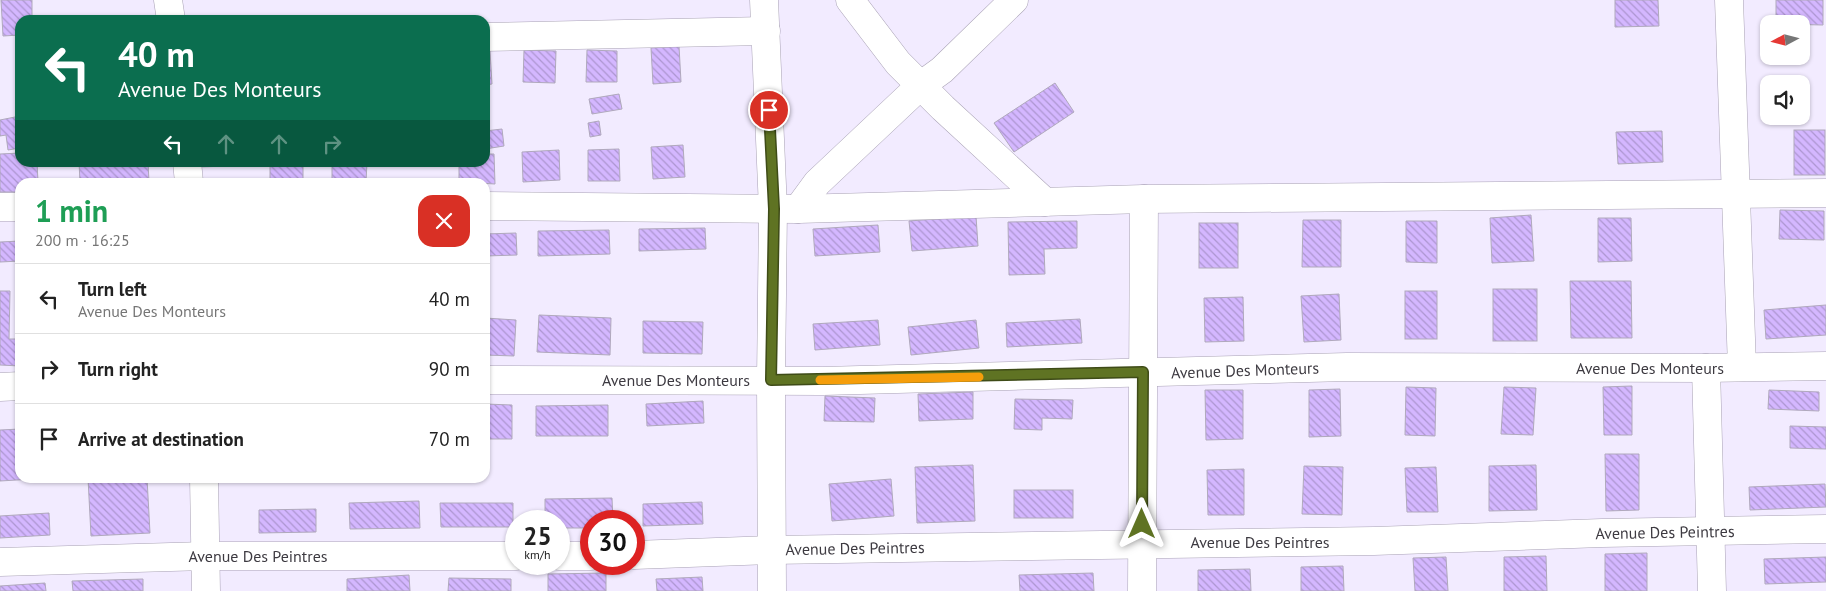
<!DOCTYPE html>
<meta charset="utf-8">
<style>
:root{--surface:#fff;--page:#f6f6f6;--text:#222;--muted:#767676;--line:#e0e0e0}
body{margin:0;font-family:"PT Sans",sans-serif;background:var(--page);color:var(--text);height:100vh;display:flex;flex-direction:column;font-size:19px;white-space:nowrap}
*{box-sizing:border-box;margin:0}
p{font-size:16px;color:var(--muted)}
.icon{flex:none;width:28px;height:28px;fill:none;stroke:currentColor;stroke-width:2;stroke-linecap:round;stroke-linejoin:round}
.map{position:relative;flex:1;overflow:hidden}
.panel{position:absolute;left:15px;top:178px;width:475px;height:305px;display:flex;flex-direction:column;background:var(--surface);border-radius:15px;box-shadow:0 1px 4px #0004}
.panel>*{flex:none}
.hud{position:absolute;left:15px;top:15px;width:475px;height:152px;border-radius:15px;box-shadow:0 1px 4px #0004;background:#0b6e4f;color:#fff;overflow:hidden}
.needle{width:32px;rotate:263deg}
.tools{position:absolute;left:1760px;top:15px;display:grid;gap:10px}
.tools a{display:grid;place-items:center;width:50px;height:50px;border-radius:10px;background:var(--surface);box-shadow:0 1px 4px #0004;font-size:25px}
.speed{position:absolute;left:505px;top:510px;display:flex;gap:10px;font-size:25px;font-weight:700;text-align:center}
.speed>*{display:grid;place-content:center;width:65px;height:65px;border-radius:50%;background:var(--surface);box-shadow:0 1px 4px #0004;line-height:1}
.speed small{font-size:12px;font-weight:400}
.speed .limit{border:8px solid #d22;background:#fff;color:#111}
.pin{position:absolute;display:grid;place-items:center;width:42px;height:42px;color:#fff;margin:-21px;border:2px solid #fff;border-radius:50%;box-shadow:0 1px 5px #0007}
.me{position:absolute;width:55px;margin:-28px;rotate:0deg;stroke-linejoin:round;filter:drop-shadow(0 0 4px #0008)}
.turn{display:flex;align-items:center;gap:18px;height:105px;padding:0 20px;font-size:22px}
.turn .icon{width:65px;height:65px;stroke-width:2.5}
.turn b{display:block;font-size:35px;line-height:42px}
.lanes{display:flex;align-items:center;height:48px;padding:0 20px;background:#0003;justify-content:center;gap:25px;direction:ltr}
.lanes .off{opacity:.35}
.round{display:grid;place-items:center;flex:none;width:52px;height:52px;border-radius:15px;background:var(--page)}
.headline{display:flex;align-items:center;justify-content:space-between;height:85px;padding:0 20px}
h1{font-size:30px;font-weight:700;line-height:38px;color:#1e9e55}
ul{padding:0;list-style:none}
li{display:flex;align-items:center;gap:15px;height:70px;padding:0 20px;border-top:1px solid var(--line)}
li div{flex:1}
li b{display:block;font-size:19px}
li em{font-style:normal}
.map>svg:first-child{display:block}
.building{fill:url(#building-back-hatch);stroke:#b0a9bc}
.lines{fill:none;stroke-linecap:round;stroke-linejoin:round}
.minor-casing{stroke:#a9a2b5;stroke-width:29}
.minor{stroke:#fff;stroke-width:28}
.route-casing{stroke:#3e4b17;stroke-width:12}
.route{stroke:#5f7323;stroke-width:9}
.slow{stroke:#f59e0b;stroke-width:9}
.labels{text-anchor:middle;stroke-width:4.5;stroke-linejoin:round;paint-order:stroke}
.street-label{font-size:16px;fill:#3d3a41;stroke:#fff}
</style>
<div class="map">
<svg width="1826" height="591" viewBox="0 0 1826 591">
<defs>
<pattern id="building-back-hatch" width="6" height="6" patternUnits="userSpaceOnUse" patternTransform="scale(1.25)"><rect width="6" height="6" fill="#d4b7ff"/><path d="M-1 5l2 2M0 0l6 6M5-1l2 2" fill="none" stroke="#ad96d0"/></pattern>
</defs>
<rect width="100%" height="100%" fill="#f2ebff"/>
<g class="building">
<path d="M1,0H32V20H20V35L3,36Z"/>
<path d="M1615,0H1658L1659,26L1615,27Z"/>
<path d="M1776,0H1823V25L1776,24Z"/>
<path d="M679,46L681,82L653,84L651,48Z"/>
<path d="M524,50L556,51L555,83L523,82Z"/>
<path d="M587,50L617,51V82H586Z"/>
<path d="M490,51L492,84L485,85V52Z"/>
<path d="M1055,83L1074,112L1014,152L994,123Z"/>
<path d="M619,94L622,109L592,114L589,99Z"/>
<path d="M20,116V148L8,150L6,135L0,136V120Z"/>
<path d="M599,121L601,135L590,137L588,123Z"/>
<path d="M502,129L504,146L485,149V131Z"/>
<rect x="1794" y="130" width="31" height="45"/>
<path d="M1662,131L1663,162L1618,164L1616,132Z"/>
<path d="M683,145L685,177L653,179L651,147Z"/>
<path d="M619,149L620,181H588V150Z"/>
<path d="M559,150L560,180L523,182L522,152Z"/>
<path d="M20,153V162H37L38,182H20V192H0V154Z"/>
<path d="M485,154H494L495,184L459,182V162H485Z"/>
<path d="M79,162H148L149,182H80Z"/>
<path d="M195,162H231V166L195,167Z"/>
<rect x="270" y="162" width="33" height="20"/>
<path d="M332,162H367L366,182H332Z"/>
<path d="M1780,210L1824,211V240L1779,239Z"/>
<path d="M1531,215L1534,261L1492,263L1490,218Z"/>
<path d="M976,216L978,246L912,251L909,221Z"/>
<path d="M1598,218H1631L1632,261L1598,262Z"/>
<path d="M1303,220H1341V267H1302Z"/>
<path d="M1077,221V248L1044,249L1045,274L1009,275L1008,222Z"/>
<path d="M1406,221H1437V263L1406,262Z"/>
<rect x="1199" y="223" width="39" height="45"/>
<path d="M878,225L880,252L815,256L813,229Z"/>
<path d="M705,228L706,249L639,251V229Z"/>
<path d="M609,230L610,254L538,256V231Z"/>
<path d="M516,233L517,255L485,256V234Z"/>
<path d="M20,241V261L0,262V242Z"/>
<path d="M1570,281H1631L1632,338H1571Z"/>
<rect x="1493" y="289" width="44" height="52"/>
<path d="M0,291H10L9,339H20V366L0,365Z"/>
<rect x="1405" y="291" width="32" height="48"/>
<path d="M1339,294L1341,340L1304,342L1301,296Z"/>
<path d="M1243,297L1244,341L1205,342L1204,298Z"/>
<path d="M1826,305V335L1766,339L1764,310Z"/>
<path d="M539,315L611,318L610,355L537,352Z"/>
<path d="M485,318L516,320L514,356L485,355Z"/>
<path d="M1080,319L1082,343L1007,347L1006,323Z"/>
<path d="M878,320L880,345L815,350L813,324Z"/>
<path d="M976,320L979,348L911,355L908,327Z"/>
<path d="M643,321L703,322L702,354L643,353Z"/>
<path d="M1632,386V435H1604L1603,387Z"/>
<path d="M1406,387L1436,388L1435,436L1405,435Z"/>
<path d="M1504,387L1536,388L1533,435L1501,434Z"/>
<path d="M1340,389L1341,436L1309,437V390Z"/>
<path d="M1205,390H1243V439L1206,440Z"/>
<path d="M1769,390L1819,392V411L1768,409Z"/>
<path d="M973,392V419L919,421L918,394Z"/>
<path d="M825,396L875,398L874,422L824,421Z"/>
<path d="M1015,399L1073,400L1072,419L1042,418V430L1014,429Z"/>
<path d="M703,401L704,423L647,426L646,404Z"/>
<path d="M485,404L512,405V439H485Z"/>
<path d="M608,405V436H536V406Z"/>
<path d="M1790,426L1826,427V449L1790,448Z"/>
<path d="M20,429V478H50L0,481V430Z"/>
<path d="M1605,454H1639V510L1606,511Z"/>
<path d="M973,465L975,521L917,523L915,467Z"/>
<path d="M1536,465L1537,510L1489,511V466Z"/>
<path d="M1304,466L1343,467L1342,515L1302,514Z"/>
<path d="M1436,467L1438,512H1407L1405,468Z"/>
<path d="M1244,469V515H1208L1207,470Z"/>
<path d="M88,478H147L150,533L91,536Z"/>
<path d="M891,479L894,516L832,521L829,484Z"/>
<path d="M1825,484L1826,507L1750,510L1749,487Z"/>
<rect x="1014" y="490" width="59" height="28"/>
<path d="M612,498L613,521H591V528H559V521H545V499Z"/>
<path d="M419,501L420,528L350,529L349,503Z"/>
<path d="M702,502L703,524L643,526V504Z"/>
<path d="M440,503H513V527H441Z"/>
<path d="M316,509V532L259,533V510Z"/>
<path d="M49,513L50,535L0,538V516Z"/>
<path d="M1647,553V591H1605V554Z"/>
<path d="M1546,556L1547,591H1504V557Z"/>
<path d="M1446,557L1448,591H1415L1413,558Z"/>
<path d="M1826,557V582L1765,584L1764,559Z"/>
<path d="M1343,566L1344,591H1301V567Z"/>
<path d="M1250,569L1251,591H1198V570Z"/>
<path d="M606,573V591H548V574Z"/>
<path d="M1093,573L1094,591H1020L1019,575Z"/>
<path d="M409,575L410,591H347V579Z"/>
<path d="M702,577L703,591H657L656,579Z"/>
<path d="M449,578L511,579V591H448Z"/>
<path d="M143,579V591H73L72,581Z"/>
<path d="M45,583L46,591H0V586Z"/>
</g>
<g class="lines">
<g class="minor-casing">
<g id="minor">
<path d="M168,0L171,20"/>
<path d="M764,0L773,209L771,381L772,591"/>
<path d="M850,0L898,63L943,108L1045,202"/>
<path d="M1729,0L1742,367"/>
<path d="M485,37L766,31"/>
<path d="M187,162L189,182"/>
<path d="M485,206L798,209L1144,199L1826,193"/>
<path d="M0,207H20"/>
<path d="M798,209L817,183L920,86L942,70L1014,0"/>
<path d="M1706,368L1712,591"/>
<path d="M485,380L823,381L1347,367L1706,368L1826,366"/>
<path d="M0,387L20,386"/>
<path d="M204,478L206,591"/>
<path d="M634,555L771,550L1374,541L1602,533L1826,529"/>
<path d="M559,556H591"/>
<path d="M0,562L205,556H516"/>
<path d="M1142,591L1144,199"/>
</g>
</g>
<use href="#minor" class="minor"/>
</g>
<g class="lines">
<g class="route-casing">
<path id="route" d="M769,110L774,209L771,380L1143,372L1142,524"/>
</g>
<use href="#route" class="route"/>
<path class="slow" d="M820,380L979,377"/>
</g>
<g class="labels">
<g class="street-label">
<text x="1650" y="374">Avenue Des Monteurs</text>
<text transform="translate(1245 370) rotate(-2)" y="6">Avenue Des Monteurs</text>
<text x="676" y="386">Avenue Des Monteurs</text>
<text transform="translate(1665 532) rotate(-1)" y="6">Avenue Des Peintres</text>
<text x="1260" y="548">Avenue Des Peintres</text>
<text transform="translate(855 548) rotate(-1)" y="6">Avenue Des Peintres</text>
<text x="258" y="562">Avenue Des Peintres</text>
</g>
</g>
</svg>
<div class="tools">
<a><svg class="needle" viewBox="-14 -14 28 28"><path d="M0-13l5 13h-10z" fill="#e53935"/><path d="M0 13l5-13h-10z" fill="#767676"/></svg></a>
<a><svg class="icon" aria-label="sound" viewBox="0 0 24 24"><path d="M4 9h4l5-4v14l-5-4H4zM17 9q2 3 0 6"/></svg></a>
</div>
<div class="speed"><div>25<small>km/h</small></div><div class="limit">30</div></div>
<div class="pin" style="left:769px;top:110px;background:#d93025"><svg class="icon" aria-label="arrive" viewBox="0 0 24 24"><path d="M6 21V4h12l-3 4 3 4H6"/></svg></div>
<svg class="me" style="left:1142px;top:524px" viewBox="-20 -20 40 40"><path d="M0-17L14 15 0 8-14 15z" fill="#5f7323" stroke="#fff" stroke-width="4"/></svg>
<div class="hud">
<div class="turn"><svg class="icon" aria-label="left" viewBox="0 0 24 24"><path d="M17 20v-9H6M10 6l-5 5 5 5"/></svg><div><b>40 m</b>Avenue Des Monteurs</div></div>
<div class="lanes"><svg class="icon" aria-label="left" viewBox="0 0 24 24"><path d="M17 20v-9H6M10 6l-5 5 5 5"/></svg><svg class="icon off" aria-label="ahead" viewBox="0 0 24 24"><path d="M12 20V5M6 11l6-6 6 6"/></svg><svg class="icon off" aria-label="ahead" viewBox="0 0 24 24"><path d="M12 20V5M6 11l6-6 6 6"/></svg><svg class="icon off" aria-label="right" viewBox="0 0 24 24"><path d="M7 20v-9h11M14 6l5 5-5 5"/></svg></div>
</div>
<section class="panel">
<div class="headline"><div><h1>1 min</h1><p>200 m · 16:25</p></div><a class="round" style="background:#d93025;color:#fff"><svg class="icon" aria-label="close" viewBox="0 0 24 24"><path d="M6 6l12 12M18 6L6 18"/></svg></a></div>
<ul>
<li><svg class="icon" aria-label="left" viewBox="0 0 24 24"><path d="M17 20v-9H6M10 6l-5 5 5 5"/></svg><div><b>Turn left</b><p>Avenue Des Monteurs</p></div><em>40 m</em></li>
<li><svg class="icon" aria-label="right" viewBox="0 0 24 24"><path d="M7 20v-9h11M14 6l5 5-5 5"/></svg><div><b>Turn right</b></div><em>90 m</em></li>
<li><svg class="icon" aria-label="arrive" viewBox="0 0 24 24"><path d="M6 21V4h12l-3 4 3 4H6"/></svg><div><b>Arrive at destination</b></div><em>70 m</em></li>
</ul>
</section>
</div>
